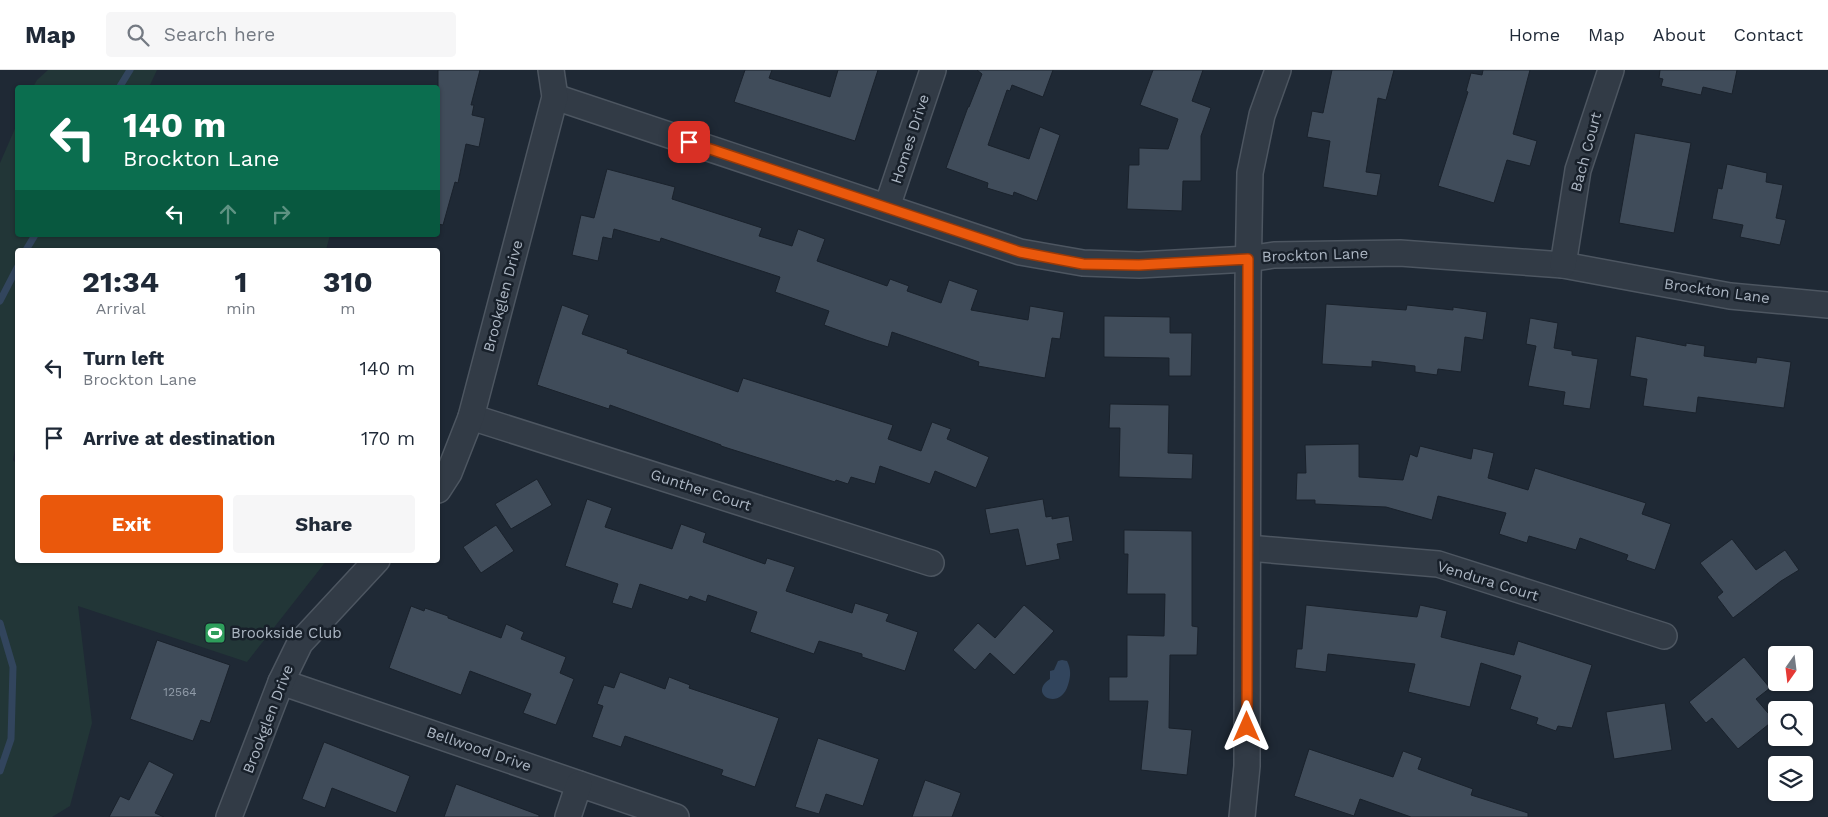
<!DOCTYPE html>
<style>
:root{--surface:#fff;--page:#f6f6f7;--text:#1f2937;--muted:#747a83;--line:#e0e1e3;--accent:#ea580c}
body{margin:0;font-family:"Work Sans",sans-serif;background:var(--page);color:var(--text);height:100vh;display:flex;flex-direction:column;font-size:19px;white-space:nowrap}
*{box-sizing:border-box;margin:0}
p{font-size:16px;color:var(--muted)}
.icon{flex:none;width:28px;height:28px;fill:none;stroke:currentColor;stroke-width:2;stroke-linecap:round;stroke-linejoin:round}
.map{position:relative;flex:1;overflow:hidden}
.details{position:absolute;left:15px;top:178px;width:425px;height:315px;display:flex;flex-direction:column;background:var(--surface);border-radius:5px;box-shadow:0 1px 4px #0004}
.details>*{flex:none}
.top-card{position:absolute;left:15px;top:15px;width:425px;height:152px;border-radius:5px;box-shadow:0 1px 4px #0004;background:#0b6e4f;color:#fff;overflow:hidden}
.needle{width:32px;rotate:194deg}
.buttons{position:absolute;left:1768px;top:576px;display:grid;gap:10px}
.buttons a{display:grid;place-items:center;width:45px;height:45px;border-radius:5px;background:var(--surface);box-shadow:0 1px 4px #0004;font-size:25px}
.pin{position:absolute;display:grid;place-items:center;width:42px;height:42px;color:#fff;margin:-21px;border-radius:10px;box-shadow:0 2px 8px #0006}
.me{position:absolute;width:55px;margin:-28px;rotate:0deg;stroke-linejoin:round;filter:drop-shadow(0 0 4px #0008)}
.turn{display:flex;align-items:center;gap:18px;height:105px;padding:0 25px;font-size:22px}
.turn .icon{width:65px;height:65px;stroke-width:2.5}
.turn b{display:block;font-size:35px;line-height:42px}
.lanes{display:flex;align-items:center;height:48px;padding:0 25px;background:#0003;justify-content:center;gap:25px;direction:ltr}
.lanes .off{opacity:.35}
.eta{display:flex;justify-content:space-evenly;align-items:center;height:85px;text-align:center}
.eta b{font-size:30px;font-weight:700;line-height:35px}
.action{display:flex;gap:10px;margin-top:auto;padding:10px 25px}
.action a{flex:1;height:58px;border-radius:5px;background:var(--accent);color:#fff;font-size:20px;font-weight:700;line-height:58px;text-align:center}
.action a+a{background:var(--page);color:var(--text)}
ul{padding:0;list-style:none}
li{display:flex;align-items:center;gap:15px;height:70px;padding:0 25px}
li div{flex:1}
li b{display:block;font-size:19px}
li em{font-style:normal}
header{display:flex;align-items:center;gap:30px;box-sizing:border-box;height:70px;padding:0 25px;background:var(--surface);border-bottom:1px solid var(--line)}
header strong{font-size:24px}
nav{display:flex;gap:28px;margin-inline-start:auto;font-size:18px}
.search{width:350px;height:45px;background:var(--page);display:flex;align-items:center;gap:12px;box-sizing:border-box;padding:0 18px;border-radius:5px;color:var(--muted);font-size:19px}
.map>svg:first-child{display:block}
.green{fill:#223637}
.water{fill:#32455d}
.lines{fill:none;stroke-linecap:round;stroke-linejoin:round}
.stream{stroke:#32455d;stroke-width:7}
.building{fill:#404c5a;stroke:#1a222c}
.street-casing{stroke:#4d5661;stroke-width:28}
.street{stroke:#323b46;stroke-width:25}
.route-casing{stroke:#983908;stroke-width:12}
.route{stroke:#ea580c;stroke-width:9}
.labels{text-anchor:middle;stroke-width:5;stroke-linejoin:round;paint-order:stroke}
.number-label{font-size:12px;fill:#919ca9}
.street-label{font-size:15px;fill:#acb6c3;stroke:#18202a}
.poi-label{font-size:15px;fill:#acb6c3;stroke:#18202a;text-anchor:start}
</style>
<header>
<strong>Map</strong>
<div class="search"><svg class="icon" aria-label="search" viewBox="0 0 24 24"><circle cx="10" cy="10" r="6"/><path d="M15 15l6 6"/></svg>Search here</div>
<nav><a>Home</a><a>Map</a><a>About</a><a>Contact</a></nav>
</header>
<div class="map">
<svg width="1828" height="747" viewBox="0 0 1828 747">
<rect width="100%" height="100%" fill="#1f2935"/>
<g class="green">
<path d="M48,0H157L149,17H33L37,10Z"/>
<path d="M17,54L18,165H330L326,180H18V365L13,390L15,392L17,386L18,490H327L247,592L78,536L92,653L70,736L52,747H0V93Z"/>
</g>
<path class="water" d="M1062,590L1067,591C1071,599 1071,606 1068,615C1060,642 1027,624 1050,609V601L1054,600L1058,591Z"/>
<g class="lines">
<g class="stream">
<path d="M119,18L130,0"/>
<path d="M26,180L35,165"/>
<path d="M0,231L18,196"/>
<path d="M0,553L13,597L11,669L0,701"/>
</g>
</g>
<g class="building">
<path d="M438,0H480L471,35H474L472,45L485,48L479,77L466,74L458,113L455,112L443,155L438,154Z"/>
<path d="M745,0H772L769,8L830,27L838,0H878L855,71L734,32Z"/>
<path d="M977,0H1053L1043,27L1012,15L1010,21L1007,20L988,75L1029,89L1040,57L1060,65L1037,131L1014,122L1013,126L987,118L988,113L946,98L968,37H969L982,4Z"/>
<path d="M1153,0H1203L1192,31L1211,38L1201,66V111H1183L1182,141L1127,139L1129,95H1139V78L1168,79L1178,49L1140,35Z"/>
<path d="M1332,0H1394L1386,30L1378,28L1366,102L1381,104L1377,126L1323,117L1330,71L1307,67L1312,41L1323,43Z"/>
<path d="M1483,0H1530L1513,64L1537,71L1530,96L1507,90L1494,133L1438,116L1468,22L1466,21L1471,3L1482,5Z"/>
<path d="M1660,0H1737L1732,24L1703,17L1701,25L1661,16L1663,9L1659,8Z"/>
<path d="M1635,63L1691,73L1674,163L1619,153Z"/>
<path d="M1727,94L1767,103L1766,112L1783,115L1776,148L1786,150L1780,175L1740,167L1743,155L1712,149L1718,118L1722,119Z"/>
<path d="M607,99L675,117L672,129L762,158L759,166L792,176L798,159L825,169L817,191L887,216L890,209L909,216L907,221L941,233L949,210L978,220L971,240L1028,250L1030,236L1064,242L1060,269L1052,268L1045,308L978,296L979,292L892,262L888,277L866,270L824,255L829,241L775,222L780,207L661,168L660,172L614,159L612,169L603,167L598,191L572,185L581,145L594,148Z"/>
<path d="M1326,234L1406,240L1407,235L1453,240V237L1487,242L1483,270L1465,267L1461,302L1438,299L1437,305L1415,302V296L1372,291V297L1322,294Z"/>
<path d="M562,235L589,245L582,264L628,280L627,283L738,322L743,308L893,355L888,369L921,381L932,352L951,359L947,369L989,387L976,418L935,401L930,414L880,396L875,414L851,407L848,414L836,410L835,412L721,376V375L610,335L609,339L537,315Z"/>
<path d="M1104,246L1170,247V263H1192L1191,306H1169V288L1104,287Z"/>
<path d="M1530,248L1558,253L1554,278L1572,281V285L1598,289L1590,339L1563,335L1565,322L1528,316L1536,276L1526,274Z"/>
<path d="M1636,266L1686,276V273L1705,276L1704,286L1756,293L1757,287L1791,292L1784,338L1698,327L1696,343L1643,336L1647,309L1630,306Z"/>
<path d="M1110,334L1169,335L1168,383L1193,384L1192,409L1119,407L1120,358H1109Z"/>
<path d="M1359,374V407L1403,410L1410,384L1417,387L1420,376L1471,389L1473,378L1494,383L1488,408L1528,420L1535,398L1646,433L1642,444L1671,454L1655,500L1626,490L1628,485L1580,468L1576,480L1529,466L1527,473L1499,464L1506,443L1438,426L1432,450L1386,437L1315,434V430H1296L1297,403H1306L1305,375Z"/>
<path d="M537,409L552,435L511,459L495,434Z"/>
<path d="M587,429L612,438L605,457L672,479L681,454L706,463L703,472L765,494L767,488L795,497L786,521L852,543L855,533L889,544L886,551L918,562L905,601L862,587V584L819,571L814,584L750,562L757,542L708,525L706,532L690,526L688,530L640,514L632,539L612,533L618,514L565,496Z"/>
<path d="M1043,429L1046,447L1052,446V449L1069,446L1073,471L1057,474L1060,489L1026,496L1018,459L990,464L985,439Z"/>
<path d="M496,455L514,481L481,503L463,477Z"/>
<path d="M1124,460L1192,461V556L1198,557L1197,585H1170L1169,658L1192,660L1187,705L1141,700L1148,631H1109V607H1127V565L1164,566L1165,524H1127L1128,484H1124Z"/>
<path d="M1732,469L1756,500L1785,480L1799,500L1781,511L1733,548L1717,527L1723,522L1700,493Z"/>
<path d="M1024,535L1054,561L1014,605L990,583L975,600L953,580L978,553L995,568Z"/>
<path d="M1306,535L1417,547L1420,535L1447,541L1441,567L1514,585L1518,571L1592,595L1572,658L1558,656L1556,661L1536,654L1538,648L1510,639L1521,606L1481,593L1470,637L1408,622L1415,594L1328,584L1326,602L1295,598L1297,579H1302Z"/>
<path d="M411,536L424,541L425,538L448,546V548L501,568L506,554L524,562L521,569L566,587L560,603L574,609L556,655L523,643L531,624L470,601L461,625L389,598Z"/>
<path d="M157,570L230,595L210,653L201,650L193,671L130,649Z"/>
<path d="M1744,587L1770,618L1756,629L1774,650L1738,679L1712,648L1706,653L1689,632Z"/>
<path d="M620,602L665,619L669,607L690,615L689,618L779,648L755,717L721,705L723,700L625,666L621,677L592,667L603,636L597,634L604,615L614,618Z"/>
<path d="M1665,633L1672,680L1614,689L1606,642Z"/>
<path d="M818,668L879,689L863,736L826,724L819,744L795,737Z"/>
<path d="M324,672L410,706L396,743L332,718L325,738L302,729Z"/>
<path d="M1309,679L1393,707L1403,681L1422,688L1418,699L1473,719L1471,725L1528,743V747H1411L1360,729L1354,746L1294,726Z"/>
<path d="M149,691L174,704L155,743L164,747H109L120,726L129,730Z"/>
<path d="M925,710L961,723L952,747H912Z"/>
<path d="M456,714L539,745V747H444Z"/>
</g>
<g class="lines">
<g class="street-casing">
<g id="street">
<path d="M555,27L1020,182L1083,193L1139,195L1248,189L1274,185L1400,183L1563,195L1730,226L1828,235"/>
<path d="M887,137L933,0"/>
<path d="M1563,195L1578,100L1611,0"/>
<path d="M471,347L931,493"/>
<path d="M438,420L449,403L471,347L555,27L551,0"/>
<path d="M1248,478L1438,494L1664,566"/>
<path d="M281,612L676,747"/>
<path d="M229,747L281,612L300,573L377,490"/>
<path d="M568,747L579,714"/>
<path d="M1242,747L1247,696L1248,213L1250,103L1262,45L1278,0"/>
</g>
</g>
<use href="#street" class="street"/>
</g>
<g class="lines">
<g class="route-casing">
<path id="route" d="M689,72L1020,182L1083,194L1139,195L1248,189L1247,657"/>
</g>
<use href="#route" class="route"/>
</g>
<defs>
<g id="stadium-square" transform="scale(1.125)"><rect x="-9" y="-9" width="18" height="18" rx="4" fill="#2e9e5b" stroke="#18202a"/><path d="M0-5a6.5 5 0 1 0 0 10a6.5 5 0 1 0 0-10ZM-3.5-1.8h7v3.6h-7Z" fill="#fff"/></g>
</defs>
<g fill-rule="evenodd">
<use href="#stadium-square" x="215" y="563"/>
</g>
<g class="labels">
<g class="number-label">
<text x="180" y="626">12564</text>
</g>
<g class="street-label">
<text transform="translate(910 69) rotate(-72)" y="5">Homes Drive</text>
<text transform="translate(1586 82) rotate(-75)" y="5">Bach Court</text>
<text transform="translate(1315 185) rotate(-2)" y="5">Brockton Lane</text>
<text transform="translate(1717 221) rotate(8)" y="5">Brockton Lane</text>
<text transform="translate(503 226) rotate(-75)" y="5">Brookglen Drive</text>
<text transform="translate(701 420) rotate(18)" y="5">Gunther Court</text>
<text transform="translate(1488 511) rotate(17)" y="5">Vendura Court</text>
<text transform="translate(268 649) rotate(-69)" y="5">Brookglen Drive</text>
<text transform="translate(479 679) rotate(19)" y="5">Bellwood Drive</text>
</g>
<g class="poi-label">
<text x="231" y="568">Brookside Club</text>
</g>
</g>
</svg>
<div class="buttons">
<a><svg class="needle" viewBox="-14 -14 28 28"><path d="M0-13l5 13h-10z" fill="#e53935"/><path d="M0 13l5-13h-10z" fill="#747a83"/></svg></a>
<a><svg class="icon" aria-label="search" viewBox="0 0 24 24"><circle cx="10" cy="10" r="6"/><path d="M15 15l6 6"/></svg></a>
<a><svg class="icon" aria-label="layers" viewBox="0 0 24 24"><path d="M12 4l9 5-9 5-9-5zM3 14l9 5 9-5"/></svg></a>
</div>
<div class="pin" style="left:689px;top:72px;background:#d93025"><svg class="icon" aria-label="arrive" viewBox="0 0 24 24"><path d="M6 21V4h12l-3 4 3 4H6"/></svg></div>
<svg class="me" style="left:1247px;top:657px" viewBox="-20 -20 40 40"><path d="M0-17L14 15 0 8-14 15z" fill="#ea580c" stroke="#fff" stroke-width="4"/></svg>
<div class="top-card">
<div class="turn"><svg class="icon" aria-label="left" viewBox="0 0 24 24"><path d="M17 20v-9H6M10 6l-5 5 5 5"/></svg><div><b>140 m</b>Brockton Lane</div></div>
<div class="lanes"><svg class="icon" aria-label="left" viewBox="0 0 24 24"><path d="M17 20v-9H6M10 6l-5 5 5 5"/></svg><svg class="icon off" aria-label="ahead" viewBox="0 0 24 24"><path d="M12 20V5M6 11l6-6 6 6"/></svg><svg class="icon off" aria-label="right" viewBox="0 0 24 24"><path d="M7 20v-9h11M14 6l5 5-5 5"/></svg></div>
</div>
<section class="details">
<div class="eta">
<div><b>21:34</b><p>Arrival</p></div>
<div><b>1</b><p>min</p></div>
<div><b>310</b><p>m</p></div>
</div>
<ul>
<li><svg class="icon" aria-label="left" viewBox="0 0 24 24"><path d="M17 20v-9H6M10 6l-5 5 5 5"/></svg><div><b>Turn left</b><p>Brockton Lane</p></div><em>140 m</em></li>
<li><svg class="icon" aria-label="arrive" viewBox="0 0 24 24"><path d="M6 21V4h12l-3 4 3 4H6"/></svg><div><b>Arrive at destination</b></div><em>170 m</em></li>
</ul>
<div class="action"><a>Exit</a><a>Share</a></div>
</section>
</div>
